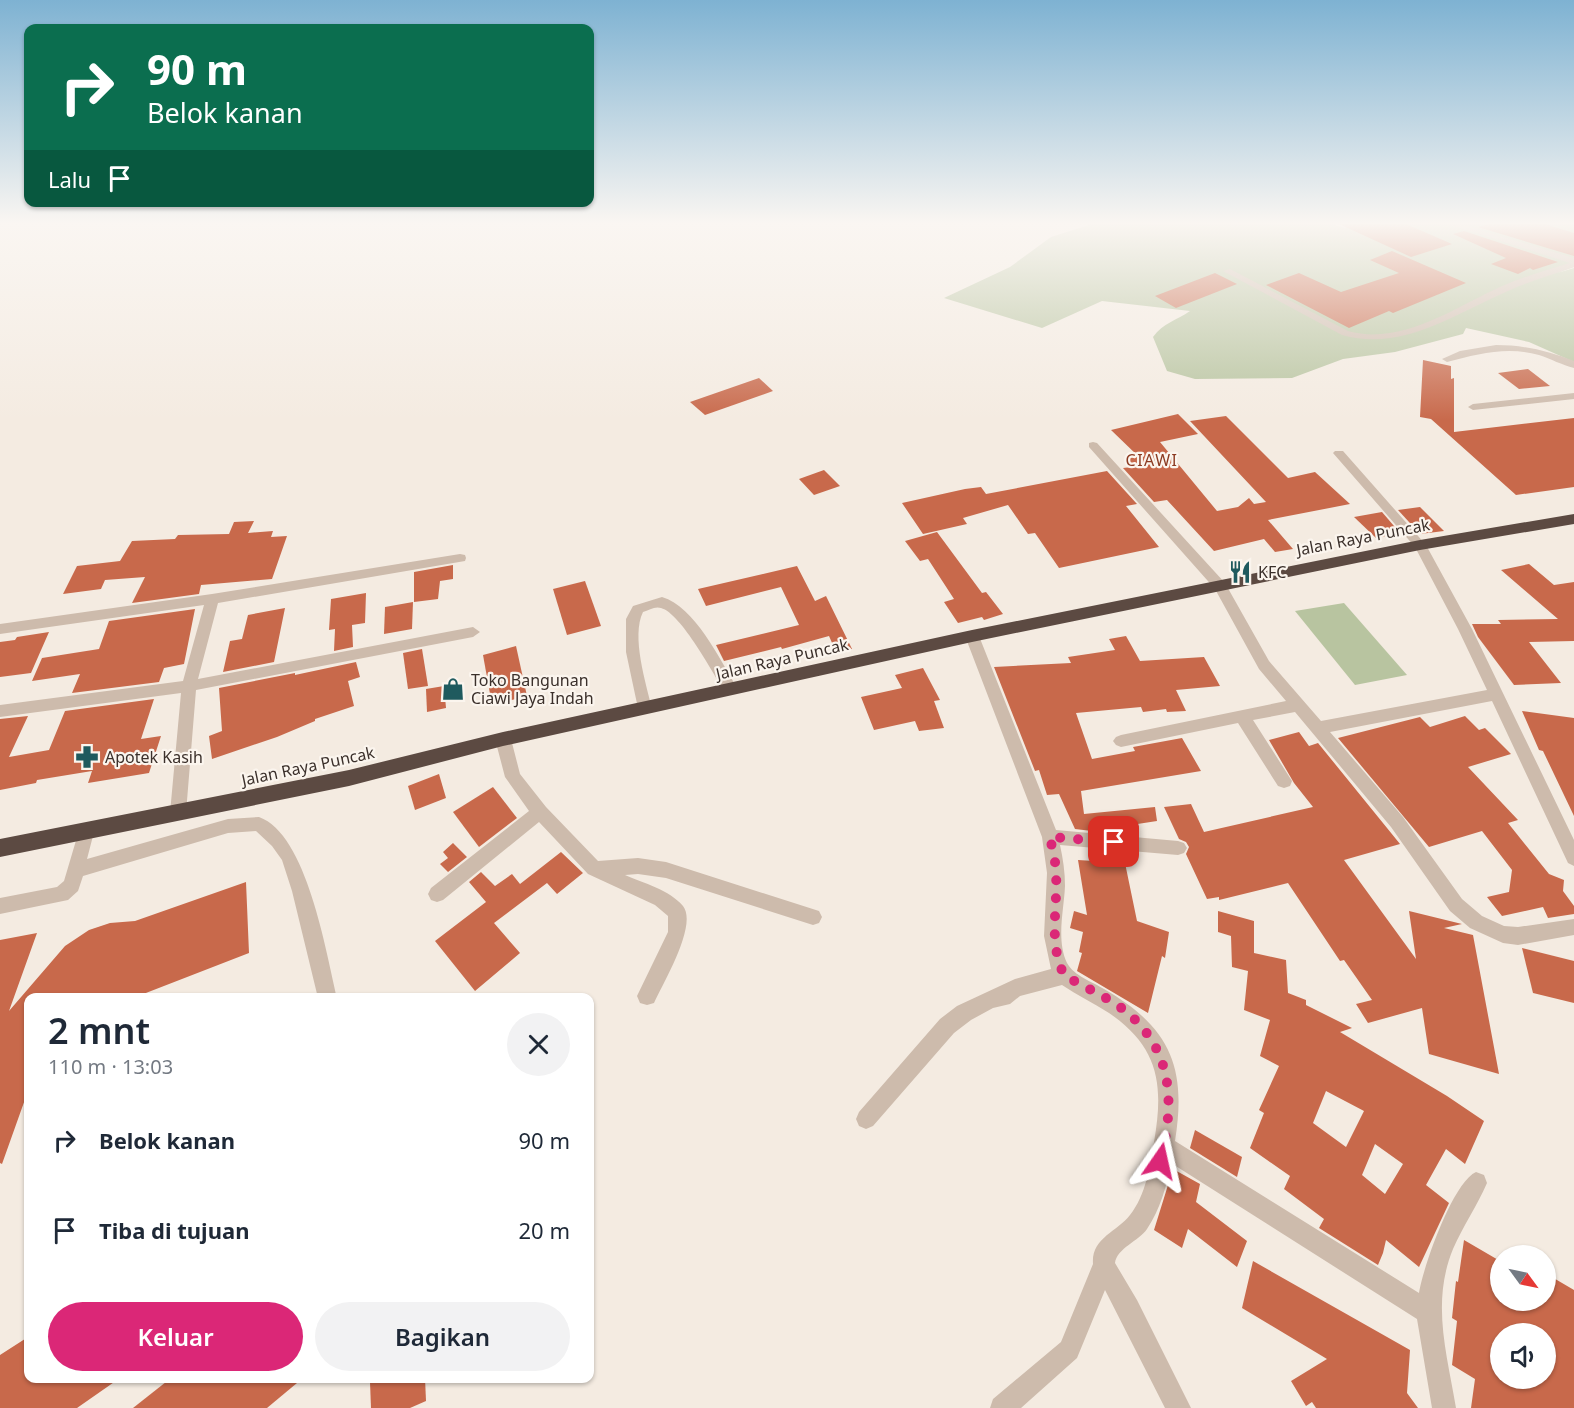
<!DOCTYPE html>
<html lang="id">
<meta charset="utf-8">
<style>
:root{--surface:#fff;--page:#f2f2f3;--text:#1f2937;--muted:#747a83;--accent:#db2777}
body{margin:0;font-family:"Noto Sans",sans-serif;background:var(--page);color:var(--text);height:100vh;display:flex;flex-direction:column;font-size:22px;white-space:nowrap}
*{box-sizing:border-box;margin:0}
p{font-size:20px;color:var(--muted)}
.icon{flex:none;width:33px;height:33px;fill:none;stroke:currentColor;stroke-width:2;stroke-linecap:round;stroke-linejoin:round}
.map{position:relative;flex:1;overflow:hidden}
.drawer{position:absolute;left:24px;top:993px;width:570px;height:390px;display:flex;flex-direction:column;background:var(--surface);border-radius:12px;box-shadow:0 2px 4px #0004}
.drawer>*{flex:none}
.top-card{position:absolute;left:24px;top:24px;width:570px;height:183px;border-radius:12px;box-shadow:0 2px 4px #0004;background:#0b6e4f;color:#fff;overflow:hidden}
.needle{width:39px;rotate:123deg}
.buttons{position:absolute;left:1490px;top:1245px;display:grid;gap:12px}
.buttons a{display:grid;place-items:center;width:66px;height:66px;border-radius:50%;background:var(--surface);box-shadow:0 2px 4px #0004;font-size:30px}
.pin{position:absolute;display:grid;place-items:center;width:51px;height:51px;color:#fff;margin:-26px;border-radius:12px;box-shadow:0 3px 9px #0006}
.me{position:absolute;width:66px;margin:-33px;rotate:11deg;stroke-linejoin:round;filter:drop-shadow(0 0 4px #0008)}
.turn{display:flex;align-items:center;gap:21px;height:126px;padding:0 24px;font-size:27px}
.turn .icon{width:78px;height:78px;stroke-width:2.5}
.turn b{display:block;font-size:42px;line-height:51px}
.then{display:flex;align-items:center;height:57px;padding:0 24px;background:#0003;gap:12px;font-size:22px}
.round{display:grid;place-items:center;flex:none;width:63px;height:63px;border-radius:32px;background:var(--page)}
.head{display:flex;align-items:center;justify-content:space-between;height:102px;padding:0 24px}
h1{font-size:36px;font-weight:600;line-height:45px}
.primary-button{display:flex;gap:12px;margin-top:auto;padding:12px 24px}
.primary-button a{flex:1;height:69px;border-radius:36px;background:var(--accent);color:#fff;font-size:24px;font-weight:600;line-height:69px;text-align:center}
.primary-button a+a{background:var(--page);color:var(--text)}
ul{padding:0;list-style:none}
li{display:flex;align-items:center;gap:18px;height:90px;padding:0 24px}
li div{flex:1}
li b{display:block;font-size:22px}
li em{font-style:normal}
.map>svg:first-child{display:block}
.green{fill:#b8c4a0}
.building{fill:#c8694b;fill-rule:evenodd}
.lines{fill:none;stroke-linecap:round;stroke-linejoin:round}
.minor{fill:#cdbbac;fill-rule:evenodd}
.highway{fill:#5c4a42;fill-rule:evenodd}
.route{stroke:#db2777;stroke-width:10;stroke-dasharray:0 18}
.labels{text-anchor:middle;stroke-width:4.5;stroke-linejoin:round;paint-order:stroke}
.far-quarter-label{font-size:16px;letter-spacing:1.5px;fill:#8c3b22;stroke:#fbf5ee}
.street-label{font-size:16px;fill:#3b302b;stroke:#fbf5ee}
.poi-label{font-size:16px;fill:#3b302b;stroke:#fbf5ee;text-anchor:start}
</style>
<div class="map">
<svg width="1574" height="1408" viewBox="0 0 1574 1408">
<rect width="100%" height="100%" fill="#f4ebe1"/>
<g class="green">
<path d="M1092,224H1332L1345,228L1355,224H1574V267L1557,273L1574,268V362L1529,342L1466,328L1463,334L1395,352L1343,359L1292,378L1195,379L1167,371L1153,337C1163,323 1177,320 1190,311L1102,301L1042,328L944,298L1010,267L1051,237Z"/>
<path d="M1344,603L1407,675L1355,685L1295,611Z"/>
</g>
<g class="building">
<path d="M1339,224H1406L1452,244L1411,257Z"/>
<path d="M1489,224H1545L1574,233V256L1478,227Z"/>
<path d="M1464,231L1558,262L1533,270L1530,268L1518,274L1491,264L1506,258L1453,234Z"/>
<path d="M1392,251L1466,283L1393,313L1389,311L1349,328L1266,285L1299,273L1341,292L1399,273L1370,260Z"/>
<path d="M1215,273L1237,284L1176,308L1155,296Z"/>
<path d="M1423,360L1451,366V379L1454,378V432L1574,418V487L1516,495L1431,419L1420,417Z"/>
<path d="M1528,369L1550,386L1519,389L1498,373Z"/>
<path d="M759,378L773,391L705,415L690,402Z"/>
<path d="M1178,414L1198,434L1160,442L1217,511L1238,507L1249,498L1254,504L1266,502L1190,421L1226,416L1288,478L1315,472L1350,504L1268,520L1293,549L1275,552L1264,539L1214,551L1167,500L1154,502L1123,468L1132,467L1126,458L1139,457L1111,430Z"/>
<path d="M824,470L840,486L814,495L799,479Z"/>
<path d="M1107,471L1137,504L1126,506L1159,547L1059,568L1035,533L1028,534L1008,505L963,518L967,524L923,534L902,503L965,489L981,487L986,494Z"/>
<path d="M1420,507L1444,531L1420,534L1398,510Z"/>
<path d="M1382,512L1400,533L1376,538L1354,517Z"/>
<path d="M254,521L248,533L273,531L271,537L287,536L272,579L201,585L199,594L132,603L145,577L105,580L101,589L63,594L77,566L120,561L132,541L175,539L178,535L229,534L234,522Z"/>
<path d="M937,532L982,593L986,592L1003,614L984,620L982,617L958,623L944,602L954,599L928,559L920,561L905,541Z"/>
<path d="M1529,564L1554,585L1574,582V641L1529,642L1561,683L1514,685L1478,637L1472,624H1501L1498,620L1558,619L1501,570Z"/>
<path d="M453,565V579L440,581L438,599L414,602V572Z"/>
<path d="M797,566L815,601L826,596L852,649L836,652L829,636L782,649L781,647L724,661L716,645L799,625L781,587L706,606L698,589Z"/>
<path d="M585,581L601,626L567,635L553,589Z"/>
<path d="M366,593L365,623L352,625L353,647L334,651L335,629L329,630L331,599Z"/>
<path d="M413,602L412,629L384,634L385,607Z"/>
<path d="M285,608L274,662L223,672L230,641L242,639L248,615Z"/>
<path d="M195,609L184,664L164,668L159,682L72,693L80,674L32,681L42,658L99,649L109,621Z"/>
<path d="M49,632L31,673L0,677V642L15,640L17,637Z"/>
<path d="M1126,636L1140,661L1204,657L1220,686L1176,690L1186,711L1167,712L1166,709L1143,712L1141,707L1076,713L1092,759L1135,751L1133,747L1182,738L1201,771L1081,791L1084,814L1155,807L1157,821L1092,831L1075,829L1059,794L1047,795L1039,770L1035,771L994,667L1071,663L1068,657L1115,650L1109,639Z"/>
<path d="M516,646L527,696L492,705L483,655Z"/>
<path d="M422,649L428,686L408,689L403,653Z"/>
<path d="M356,662L360,677L348,681L354,706L315,719V721L277,737L212,759L209,736L222,731L219,688L295,673V675Z"/>
<path d="M923,668L940,700L934,701L944,728L919,731L915,721L874,730L861,697L902,688L895,675Z"/>
<path d="M444,686L446,708L427,712L426,689Z"/>
<path d="M154,699L141,739L161,736L149,773L88,783L92,771L37,780L36,783L0,790V719L28,716L9,757L49,750L65,711Z"/>
<path d="M1522,711L1574,718V816L1543,751L1539,750Z"/>
<path d="M1465,716L1479,730L1485,728L1511,754L1468,767L1518,820L1508,823L1549,874L1564,880L1563,891L1574,906V914L1548,918L1543,907L1502,916L1487,897L1509,892L1512,870L1482,831L1429,847L1338,738L1420,717L1430,727Z"/>
<path d="M1299,732L1309,746L1318,743L1400,844L1344,860L1416,959L1409,911L1462,924L1444,928L1473,935L1499,1074L1429,1054L1422,1008L1368,1023L1356,1004L1372,1000L1344,960L1340,961L1288,883L1219,900V897L1207,899L1186,854L1189,847L1186,842L1179,839L1164,807L1191,804L1204,832L1313,807L1294,783L1269,740Z"/>
<path d="M439,774L446,798L415,810L408,786Z"/>
<path d="M493,787L517,818L479,847L453,812Z"/>
<path d="M453,843L467,857L448,872L440,864L448,858L443,852Z"/>
<path d="M561,852L583,873L557,894L547,883L494,923L520,953L475,991L435,941L486,902L469,882L481,872L495,886L512,874L520,884Z"/>
<path d="M1078,860L1125,863L1137,921L1169,932L1165,958L1162,956L1148,1013L1077,971L1082,953L1079,952L1083,932L1070,928L1074,911L1087,915Z"/>
<path d="M246,882L249,953L133,998H28V1091L2,1164L0,1163V940L37,933L9,1011L65,946L89,930L110,923L135,921Z"/>
<path d="M1218,911L1254,921V953L1286,960L1288,993L1306,1000V1005L1352,1028L1340,1032L1447,1096L1484,1121L1465,1164L1446,1149L1426,1185L1449,1203L1419,1267L1386,1240L1383,1253L1378,1265L1319,1228L1324,1219L1284,1189L1290,1176L1250,1148L1264,1113L1259,1110L1279,1066L1260,1056L1270,1020L1244,1010L1248,971L1232,967L1231,936L1218,932ZM1326,1091L1364,1111L1346,1147L1313,1123ZM1375,1144L1403,1164L1385,1194L1362,1175Z"/>
<path d="M1522,948L1574,961V1003L1533,993Z"/>
<path d="M1195,1130L1242,1157L1237,1177L1190,1148Z"/>
<path d="M1173,1169L1200,1184L1196,1202L1247,1241L1237,1267L1188,1229L1182,1248L1154,1230Z"/>
<path d="M1464,1240L1500,1261V1300H1545V1273L1574,1290V1408H1471L1475,1379L1452,1365L1457,1321L1452,1318L1456,1281L1458,1282ZM1500,1334H1545V1378H1500Z"/>
<path d="M1253,1261L1410,1350L1407,1393L1418,1408H1316L1312,1402L1306,1406L1291,1381L1327,1359L1242,1308Z"/>
<path d="M28,1337V1378H120L77,1408H0V1355Z"/>
<path d="M171,1378H303L267,1408H133Z"/>
<path d="M379,1378H425L426,1401L410,1408H371L370,1382Z"/>
</g>
<g class="lines">
<g class="minor">
<path d="M1448,224H1460L1574,258V267C1552,275 1530,281 1508,291C1455,314 1402,352 1342,335L1223,271L1230,269L1348,331C1401,346 1454,308 1500,287C1523,277 1546,270 1570,263Z"/>
<path d="M1496,345C1524,345 1548,351 1574,361V368C1562,365 1551,359 1539,355C1507,346 1478,354 1447,362L1442,359L1460,351Z"/>
<path d="M1574,393V399L1473,410L1468,407L1473,404Z"/>
<path d="M1093,442L1097,443L1225,583L1269,661L1321,721L1487,690L1458,629L1415,547L1333,453L1335,451H1343L1426,545L1472,629L1574,840V866L1568,863L1492,701L1330,732L1403,817L1462,899L1482,916L1504,926L1518,927L1574,919V935L1518,945L1503,943L1470,928L1450,911L1391,827L1295,712L1253,720L1292,781L1290,786L1284,788L1278,786L1238,723L1121,747L1116,745L1113,741L1116,737L1121,735L1286,701L1259,669L1215,589L1089,447V443Z"/>
<path d="M460,554L465,555L466,558L465,561L218,603L198,679L473,627L480,632L473,637L196,690L186,813L184,818L178,820L172,818L170,813L181,693L0,717V705L183,681L204,605L0,634V624L212,594Z"/>
<path d="M662,597C695,607 719,658 736,686L738,690L736,694H726C714,675 681,613 661,608C655,606 649,610 643,612C631,636 646,683 652,709L649,713H639L626,652V619L633,606Z"/>
<path d="M972,631L979,636L1056,830L1178,841L1184,843L1187,848L1184,853L1178,855L1060,845C1063,859 1065,872 1065,886C1064,910 1056,940 1067,963C1074,976 1093,982 1104,989C1170,1027 1187,1067 1175,1141L1419,1293C1423,1267 1453,1182 1476,1172L1484,1175L1487,1183C1477,1206 1463,1226 1453,1249C1431,1303 1447,1353 1456,1408H1432L1417,1319L1171,1163C1167,1185 1160,1210 1147,1229C1139,1241 1117,1248 1115,1263L1137,1300L1191,1408H1165L1105,1290L1077,1358L1021,1408H990L993,1399L1061,1342L1093,1264C1091,1238 1117,1232 1130,1215C1146,1195 1150,1166 1154,1142C1164,1085 1159,1047 1109,1013C1093,1003 1077,995 1062,985L1020,996L1010,1004L993,1008L971,1020L954,1033L873,1126L866,1129L859,1126L856,1119L859,1112L940,1019L957,1006L1015,979L1051,969L1044,936L1047,873L1042,837L965,636Z"/>
<path d="M503,733L508,735L511,739L520,774L546,807L598,861L638,858L666,862L819,911L822,917L819,923L813,925L666,878L638,874L625,875C643,883 670,890 683,906C698,925 663,983 654,1003L647,1005L640,1003L637,996L668,932V916L655,905L588,874L539,822L443,900L437,902L431,900L428,894L431,888L529,811L505,777L495,739L498,735Z"/>
<path d="M259,817C307,834 326,952 337,998H318L292,891L282,860L272,846L256,831L228,833L83,876L78,891L68,900L0,914V898L57,887L64,881L80,827L86,825L92,827L94,832L87,859L228,819Z"/>
</g>
<path class="highway" d="M1574,514V524L1420,550L972,642L503,746L349,786L0,857V839L349,770L503,732L972,630L1420,540Z"/>
</g>
<linearGradient id="sky" x2="0" y2="1"><stop stop-color="#7eb2d2"/><stop offset="0.53" stop-color="#faf6f2"/><stop offset="1" stop-color="#faf6f2" stop-opacity="0"/></linearGradient>
<rect width="1574" height="421" fill="url(#sky)"/>
<g class="lines">
<path class="route" d="M1114,842L1050,837C1052,849 1056,861 1056,874C1058,908 1048,942 1064,975C1082,986 1103,995 1120,1007C1173,1046 1176,1102 1160,1161"/>
</g>
<defs>
<g id="restaurant-bare" transform="scale(1.8)"><path d="M-5-6h1v4h1v-4h1v4h1v-4h1v5L-1.5 .5V6h-2V.5L-5-1ZM5-6V6H3V1.5H1.5Q1.5-4 5-6Z" fill="#1f5a5e" stroke="#fbf5ee" stroke-width="2.5" paint-order="stroke"/></g>
<g id="shop-bare" transform="scale(1.8)"><path d="M-5-2.5h2.3a2.7 3.5 0 0 1 5.4 0H5L5.5 6h-11ZM-1.5-2.5h3a1.5 2.3 0 0 0-3 0Z" fill="#1f5a5e" stroke="#fbf5ee" stroke-width="2.5" paint-order="stroke"/></g>
<g id="pharmacy-bare" transform="scale(1.8)"><path d="M-2-6h4v4h4v4h-4v4h-4v-4h-4v-4h4Z" fill="#1f5a5e" stroke="#fbf5ee" stroke-width="2.5" paint-order="stroke"/></g>
</defs>
<g fill-rule="evenodd">
<use href="#restaurant-bare" x="1240" y="572"/>
<use href="#shop-bare" x="453" y="689"/>
<use href="#pharmacy-bare" x="87" y="757"/>
</g>
<g class="labels">
<g class="far-quarter-label">
<text x="1152" y="466">CIAWI</text>
</g>
<g class="street-label">
<text transform="translate(1363 537) rotate(-11)" y="6">Jalan Raya Puncak</text>
<text transform="translate(782 659) rotate(-13)" y="6">Jalan Raya Puncak</text>
<text transform="translate(308 766) rotate(-12)" y="6">Jalan Raya Puncak</text>
</g>
<g class="poi-label">
<text x="1258" y="578">KFC</text>
<text x="471" y="686">Toko Bangunan<tspan x="471" dy="18">Ciawi Jaya Indah</tspan></text>
<text x="105" y="763">Apotek Kasih</text>
</g>
</g>
</svg>
<div class="buttons">
<a><svg class="needle" viewBox="-14 -14 28 28"><path d="M0-13l5 13h-10z" fill="#e53935"/><path d="M0 13l5-13h-10z" fill="#747a83"/></svg></a>
<a><svg class="icon" aria-label="sound" viewBox="0 0 24 24"><path d="M4 9h4l5-4v14l-5-4H4zM17 9q2 3 0 6"/></svg></a>
</div>
<div class="pin" style="left:1114px;top:842px;background:#d93025"><svg class="icon" aria-label="arrive" viewBox="0 0 24 24"><path d="M6 21V4h12l-3 4 3 4H6"/></svg></div>
<svg class="me" style="left:1160px;top:1161px" viewBox="-20 -20 40 40"><path d="M0-17L14 15 0 8-14 15z" fill="#db2777" stroke="#fff" stroke-width="4"/></svg>
<div class="top-card">
<div class="turn"><svg class="icon" aria-label="right" viewBox="0 0 24 24"><path d="M7 20v-9h11M14 6l5 5-5 5"/></svg><div><b>90 m</b>Belok kanan</div></div>
<div class="then">Lalu<svg class="icon" aria-label="arrive" viewBox="0 0 24 24"><path d="M6 21V4h12l-3 4 3 4H6"/></svg></div>
</div>
<section class="drawer">
<div class="head"><div><h1>2 mnt</h1><p>110 m · 13:03</p></div><a class="round"><svg class="icon" aria-label="close" viewBox="0 0 24 24"><path d="M6 6l12 12M18 6L6 18"/></svg></a></div>
<ul>
<li><svg class="icon" aria-label="right" viewBox="0 0 24 24"><path d="M7 20v-9h11M14 6l5 5-5 5"/></svg><div><b>Belok kanan</b></div><em>90 m</em></li>
<li><svg class="icon" aria-label="arrive" viewBox="0 0 24 24"><path d="M6 21V4h12l-3 4 3 4H6"/></svg><div><b>Tiba di tujuan</b></div><em>20 m</em></li>
</ul>
<div class="primary-button"><a>Keluar</a><a>Bagikan</a></div>
</section>
</div>
